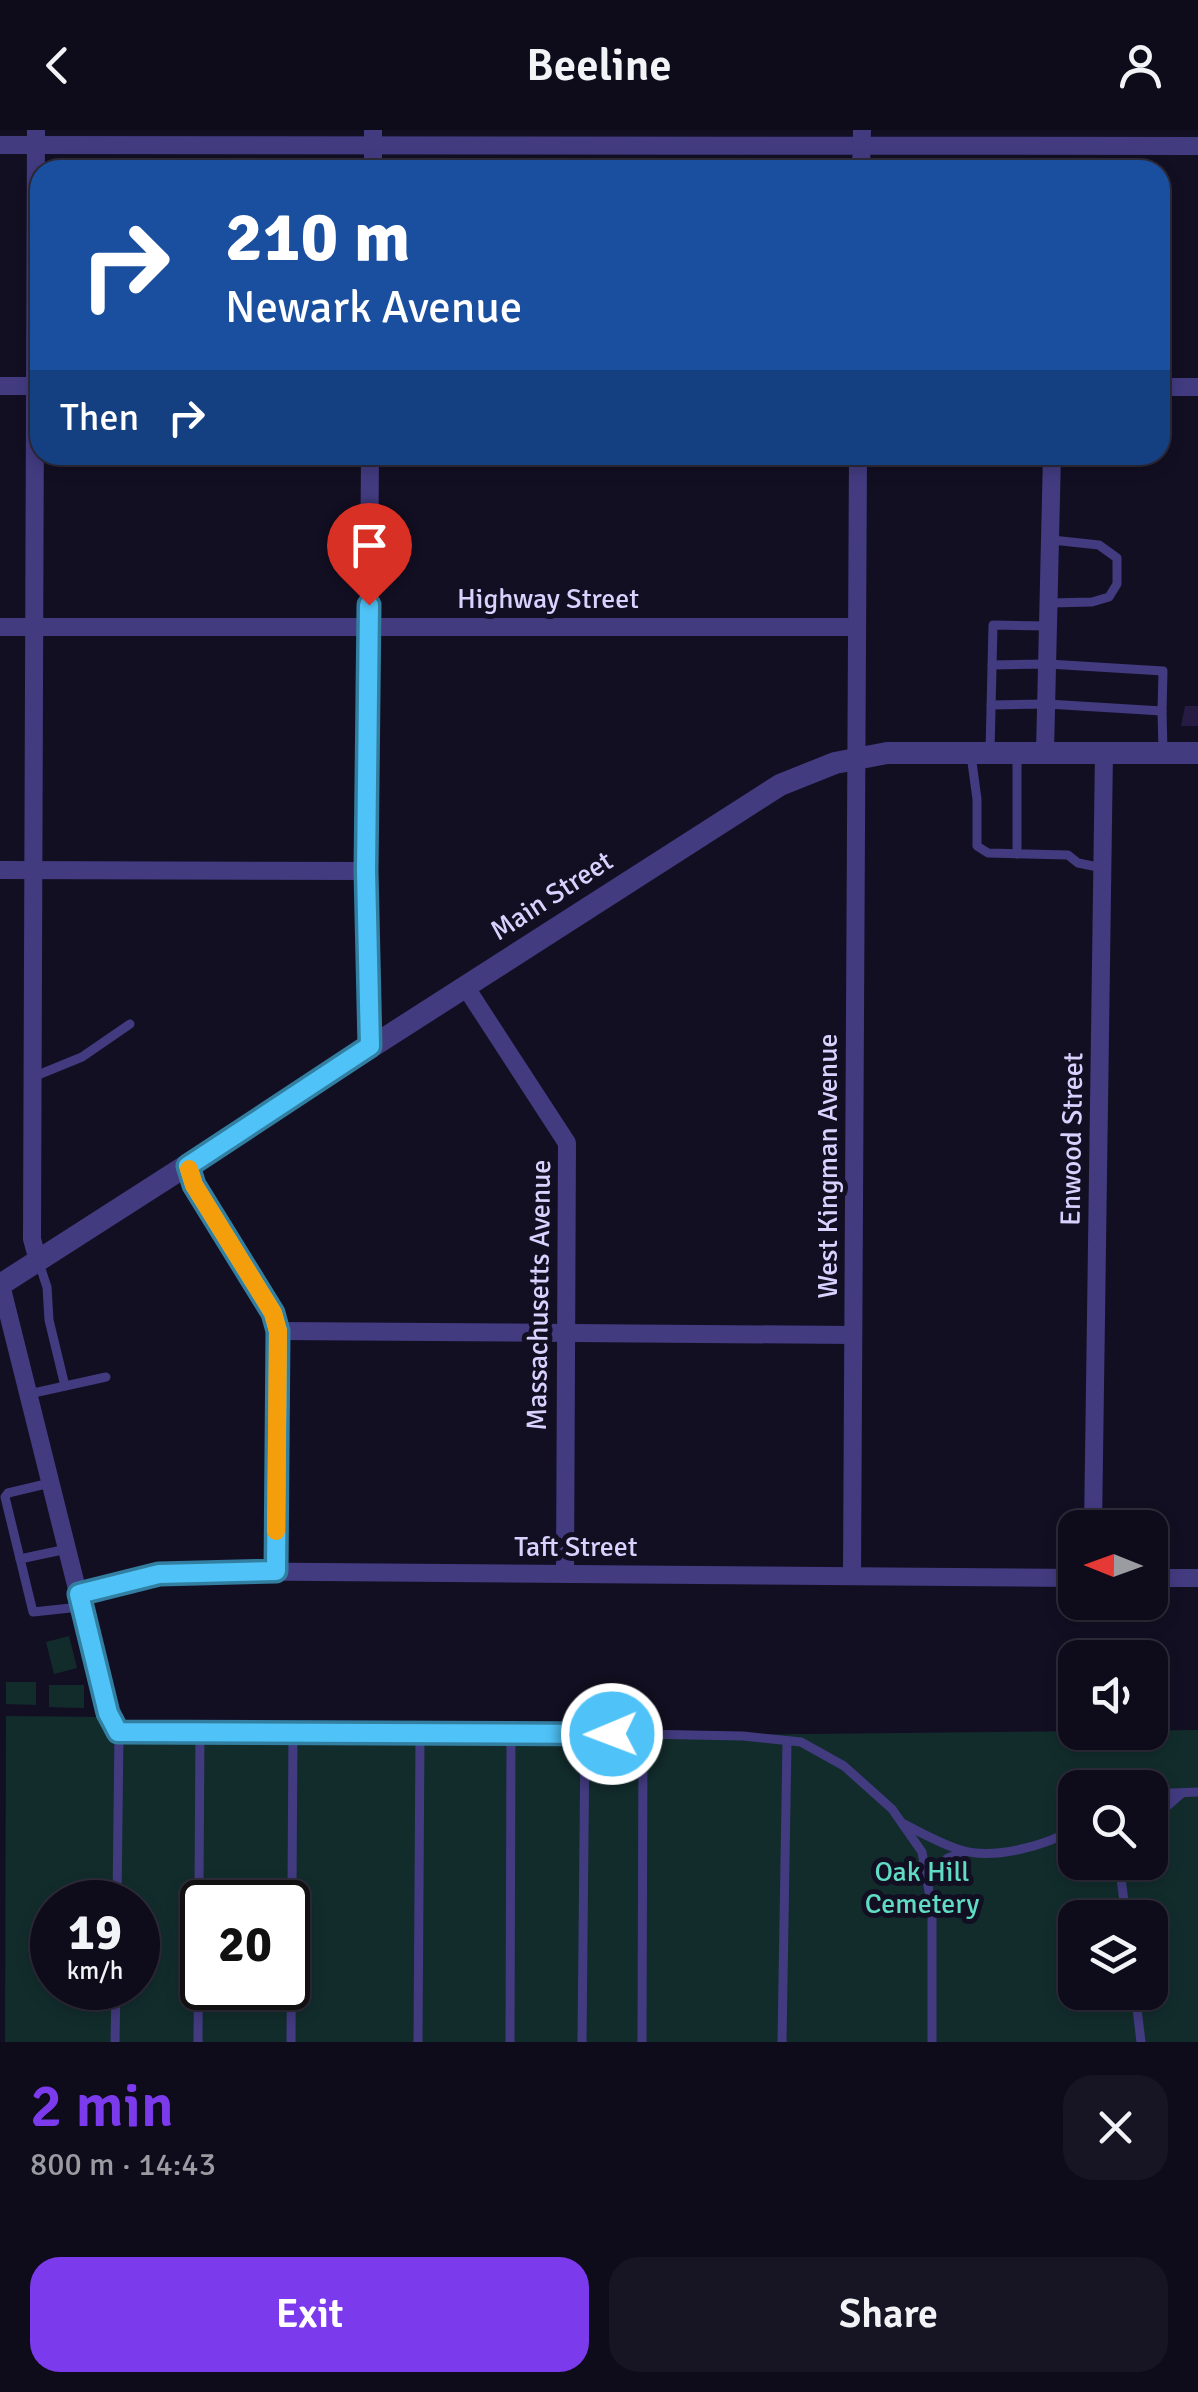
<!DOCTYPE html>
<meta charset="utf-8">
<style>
:root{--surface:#0e0b1a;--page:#171423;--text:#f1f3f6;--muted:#9b9ba2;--line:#2e2b39;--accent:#7c3aed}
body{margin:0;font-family:Signika,sans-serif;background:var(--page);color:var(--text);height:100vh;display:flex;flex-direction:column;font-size:38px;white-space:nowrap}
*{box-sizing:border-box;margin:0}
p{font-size:32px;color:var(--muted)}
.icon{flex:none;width:55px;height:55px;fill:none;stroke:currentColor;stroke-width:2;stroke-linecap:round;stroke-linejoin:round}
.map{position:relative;height:1912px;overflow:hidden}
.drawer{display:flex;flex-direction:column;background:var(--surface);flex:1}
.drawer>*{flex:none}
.guide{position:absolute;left:30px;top:30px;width:1140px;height:305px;border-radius:30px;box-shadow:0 5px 15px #0003,0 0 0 2px var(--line);background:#1a4fa0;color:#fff;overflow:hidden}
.needle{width:65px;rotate:271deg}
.fabs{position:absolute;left:1058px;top:1380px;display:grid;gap:20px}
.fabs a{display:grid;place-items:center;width:110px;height:110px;border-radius:20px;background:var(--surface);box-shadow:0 5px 15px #0003,0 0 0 2px var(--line);font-size:50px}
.speed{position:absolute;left:30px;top:1750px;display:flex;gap:20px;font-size:50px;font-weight:700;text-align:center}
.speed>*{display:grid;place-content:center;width:130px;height:130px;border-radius:50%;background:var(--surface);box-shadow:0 5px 15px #0003,0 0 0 2px var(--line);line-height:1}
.speed small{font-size:25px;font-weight:400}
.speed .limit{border:5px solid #111;border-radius:15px;background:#fff;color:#111}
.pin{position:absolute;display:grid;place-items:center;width:85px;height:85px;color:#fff;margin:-102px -42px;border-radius:50% 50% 50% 0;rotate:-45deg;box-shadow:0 0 10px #0007}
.pin .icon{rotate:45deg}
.me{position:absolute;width:110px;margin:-55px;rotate:269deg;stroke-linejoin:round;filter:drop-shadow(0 0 8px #0008)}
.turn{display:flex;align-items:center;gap:35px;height:210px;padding:0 30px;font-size:45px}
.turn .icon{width:130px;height:130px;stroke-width:2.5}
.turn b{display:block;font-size:70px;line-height:85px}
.then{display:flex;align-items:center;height:95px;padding:0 30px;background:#0003;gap:20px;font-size:38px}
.round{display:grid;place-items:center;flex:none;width:105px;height:105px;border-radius:30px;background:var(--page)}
.summary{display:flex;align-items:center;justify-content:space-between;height:170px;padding:0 30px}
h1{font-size:60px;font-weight:600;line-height:75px;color:var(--accent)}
.action{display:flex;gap:20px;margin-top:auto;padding:20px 30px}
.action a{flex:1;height:115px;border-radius:30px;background:var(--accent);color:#fff;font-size:40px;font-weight:600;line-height:115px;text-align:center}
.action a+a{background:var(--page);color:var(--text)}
header{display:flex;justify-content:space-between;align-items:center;height:130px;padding:0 30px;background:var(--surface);font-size:45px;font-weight:600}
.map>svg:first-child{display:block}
.green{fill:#122c2c;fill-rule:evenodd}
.building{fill:#261b43}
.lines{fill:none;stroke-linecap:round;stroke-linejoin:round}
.service{stroke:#423b80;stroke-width:9}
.minor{stroke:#423b80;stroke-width:18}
.tertiary{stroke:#423b80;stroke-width:22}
.route-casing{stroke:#337fa1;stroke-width:25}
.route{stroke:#4fc3f7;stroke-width:18}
.slow{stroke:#f59e0b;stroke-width:18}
.labels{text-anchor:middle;stroke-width:10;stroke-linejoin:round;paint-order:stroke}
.street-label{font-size:28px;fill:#d9d2fe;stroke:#130f23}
.park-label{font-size:28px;fill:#60dbc4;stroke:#130f23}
</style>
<header><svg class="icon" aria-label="back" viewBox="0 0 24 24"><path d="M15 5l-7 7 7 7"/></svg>Beeline<svg class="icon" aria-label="person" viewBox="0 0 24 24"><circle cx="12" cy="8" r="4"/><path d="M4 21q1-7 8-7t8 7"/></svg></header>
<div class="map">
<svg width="1198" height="1912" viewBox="0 0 1198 1912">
<rect width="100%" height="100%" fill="#130f23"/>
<g class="green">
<path d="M69,1506L77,1538L54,1544L46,1512Z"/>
<path d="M6,1552H36V1575L6,1574Z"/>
<path d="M49,1555H84V1578L49,1577Z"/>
<path d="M6,1586L104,1587L112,1611L1198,1600V1912H5ZM1075,1658H1150V1732H1075ZM52,1772H138V1858H52ZM202,1772H288V1858H202ZM1075,1788H1150V1862H1075Z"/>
</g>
<path class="building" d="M1185,576H1198V596H1181Z"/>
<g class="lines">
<g class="service">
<path d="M1050,473L1092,472L1109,467L1117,454V428L1099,415L1052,410"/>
<path d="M992,535L1048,534L1163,541L1162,581"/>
<path d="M991,575L1047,574L1162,581L1163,620"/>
<path d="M990,622L993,495L1048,496"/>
<path d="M971,625L977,669V716L988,723L1068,725L1078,733L1103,738"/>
<path d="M1017,724V627"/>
<path d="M33,947L82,927L130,894"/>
<path d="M39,1133L47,1157L49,1190L65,1256"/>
<path d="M29,1264L106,1247"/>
<path d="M50,1353L8,1363L5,1367L33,1482L80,1477"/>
<path d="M20,1429L67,1419"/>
<path d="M1150,1664L1198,1662"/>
<path d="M1150,1691L1182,1663"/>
<path d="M904,1694C922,1703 941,1714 961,1720C993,1730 1047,1716 1075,1698"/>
<path d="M1115,1732L1120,1740L1126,1788"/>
<path d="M926,1747L948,1728L964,1722"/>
<path d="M117,1772L119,1602L638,1604L743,1606L801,1612L844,1636L892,1679L922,1722L932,1778V1912"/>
<path d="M1135,1862L1141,1912"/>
<path d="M115,1912L116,1858"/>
<path d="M198,1912L200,1601"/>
<path d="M291,1912L293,1603"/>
<path d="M418,1912L420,1604"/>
<path d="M510,1912L511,1606"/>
<path d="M582,1912L585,1605"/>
<path d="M642,1912L643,1604"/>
<path d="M782,1912L787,1611"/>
</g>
<g class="minor">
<path d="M36,0L32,1109L38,1131"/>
<path d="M0,15L1198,16"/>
<path d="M373,40V0"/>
<path d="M861,40L862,0"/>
<path d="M0,256H40"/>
<path d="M1160,257H1198"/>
<path d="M0,497H856"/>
<path d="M1045,622L1052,325"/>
<path d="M0,740L367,741"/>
<path d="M465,856L567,1013L565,1444"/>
<path d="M370,916L367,741L370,325"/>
<path d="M188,1036L195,1055L273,1183L278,1201L276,1441"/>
<path d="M1,1155L108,1583L119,1602"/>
<path d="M278,1201L853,1205"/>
<path d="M1093,1398L1104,622"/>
<path d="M852,1446L858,325"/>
<path d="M1150,1448H1198"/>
<path d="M79,1464L159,1444L196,1441L1075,1448"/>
</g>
<path class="tertiary" d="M0,1155L780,655L835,633L887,623H1198"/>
</g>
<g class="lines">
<g class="route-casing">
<path id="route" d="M369,475L366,741L370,916L188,1036L194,1055L273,1183L278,1201L276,1441L159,1444L79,1464L108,1583L118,1602L612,1604"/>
</g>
<use href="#route" class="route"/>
<path class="slow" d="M189,1039L194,1055L273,1183L278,1201L276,1401"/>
</g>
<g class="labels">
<g class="street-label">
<text x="548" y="478">Highway Street</text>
<text transform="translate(551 765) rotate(-33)" y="10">Main Street</text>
<text transform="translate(1071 1009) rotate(-89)" y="10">Enwood Street</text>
<text transform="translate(827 1036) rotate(-90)" y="10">West Kingman Avenue</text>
<text transform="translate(538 1165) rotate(-89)" y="10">Massachusetts Avenue</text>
<text x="576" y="1426">Taft Street</text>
</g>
<g class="park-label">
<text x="922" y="1751">Oak Hill<tspan x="922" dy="32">Cemetery</tspan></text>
</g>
</g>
</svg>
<div class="fabs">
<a><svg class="needle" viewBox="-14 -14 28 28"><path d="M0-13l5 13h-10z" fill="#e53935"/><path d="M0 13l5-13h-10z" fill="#9b9ba2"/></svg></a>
<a><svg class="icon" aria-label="sound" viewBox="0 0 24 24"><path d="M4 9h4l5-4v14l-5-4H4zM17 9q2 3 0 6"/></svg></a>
<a><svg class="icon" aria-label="search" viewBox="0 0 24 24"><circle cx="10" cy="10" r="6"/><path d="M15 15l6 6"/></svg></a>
<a><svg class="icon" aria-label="layers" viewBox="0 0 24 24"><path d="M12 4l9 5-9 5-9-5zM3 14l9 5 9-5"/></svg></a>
</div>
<div class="speed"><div>19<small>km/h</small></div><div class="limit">20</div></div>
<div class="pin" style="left:369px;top:475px;background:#d93025"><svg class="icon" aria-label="arrive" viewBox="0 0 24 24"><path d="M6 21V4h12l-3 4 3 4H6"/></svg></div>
<svg class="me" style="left:612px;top:1604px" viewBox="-20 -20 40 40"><circle r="17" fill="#4fc3f7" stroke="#fff" stroke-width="3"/><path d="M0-11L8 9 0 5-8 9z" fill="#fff"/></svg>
<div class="guide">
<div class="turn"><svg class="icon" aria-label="right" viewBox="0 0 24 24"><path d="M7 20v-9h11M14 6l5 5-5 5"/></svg><div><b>210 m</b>Newark Avenue</div></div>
<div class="then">Then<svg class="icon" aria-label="right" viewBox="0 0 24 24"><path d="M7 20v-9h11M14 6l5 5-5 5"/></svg></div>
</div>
</div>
<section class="drawer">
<div class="summary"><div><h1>2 min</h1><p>800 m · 14:43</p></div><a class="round"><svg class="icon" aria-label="close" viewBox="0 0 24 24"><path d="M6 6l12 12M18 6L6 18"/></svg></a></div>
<div class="action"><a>Exit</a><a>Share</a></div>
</section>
